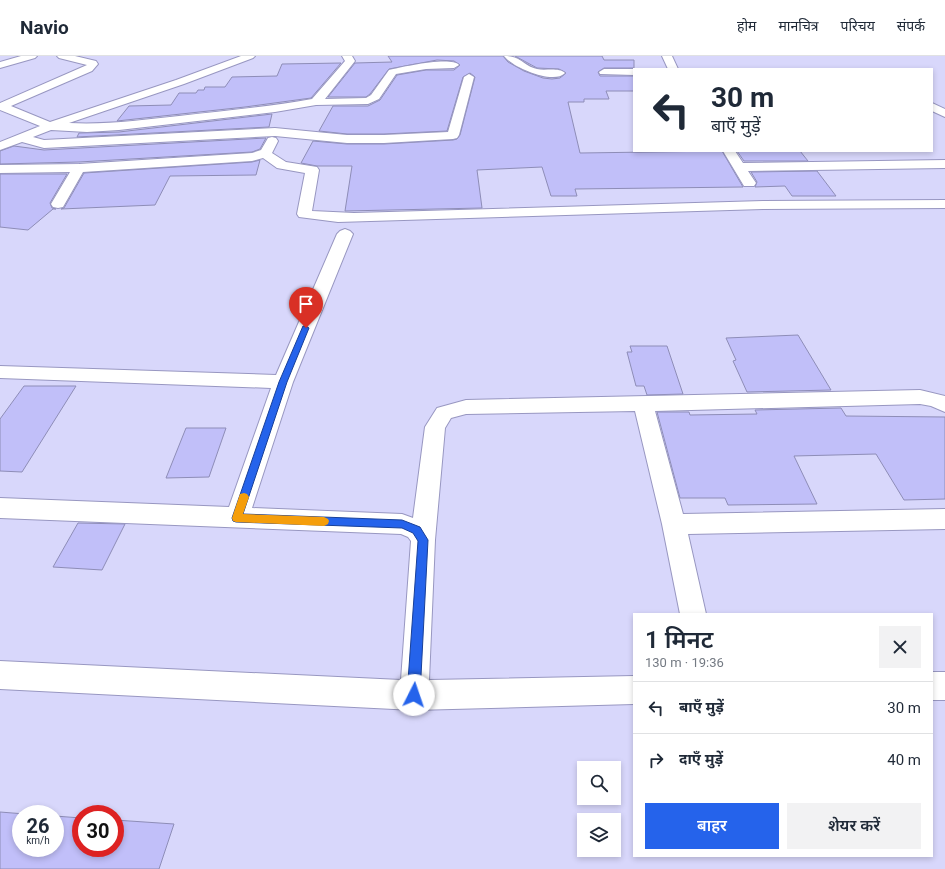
<!DOCTYPE html>
<html lang="hi">
<meta charset="utf-8">
<style>
:root{--surface:#fff;--page:#f2f2f3;--text:#1f2937;--muted:#747a83;--line:#e0e1e3;--accent:#2563eb}
body{margin:0;font-family:Roboto,"Noto Sans Devanagari",sans-serif;background:var(--page);color:var(--text);height:100vh;display:flex;flex-direction:column;font-size:15px;white-space:nowrap}
*{box-sizing:border-box;margin:0}
p{font-size:13px;color:var(--muted)}
.icon{flex:none;width:22px;height:22px;fill:none;stroke:currentColor;stroke-width:2;stroke-linecap:round;stroke-linejoin:round}
.map{position:relative;flex:1;overflow:hidden}
.details{position:absolute;left:633px;top:557px;width:300px;height:244px;display:flex;flex-direction:column;background:var(--surface);border-radius:0px;box-shadow:0 2px 6px #0003}
.details>*{flex:none}
.guide{position:absolute;left:633px;top:12px;width:300px;height:84px;border-radius:0px;box-shadow:0 2px 6px #0003;background:#fff;color:var(--text);overflow:hidden}
.controls{position:absolute;left:577px;top:705px;display:grid;gap:8px}
.controls a{display:grid;place-items:center;width:44px;height:44px;border-radius:0px;background:var(--surface);box-shadow:0 2px 6px #0003;font-size:20px}
.speed{position:absolute;left:12px;top:749px;display:flex;gap:8px;font-size:20px;font-weight:700;text-align:center}
.speed>*{display:grid;place-content:center;width:52px;height:52px;border-radius:50%;background:var(--surface);box-shadow:0 2px 6px #0003;line-height:1}
.speed small{font-size:10px;font-weight:400}
.speed .limit{border:6px solid #d22;background:#fff;color:#111}
.pin{position:absolute;display:grid;place-items:center;width:34px;height:34px;color:#fff;margin:-41px -17px;border-radius:50% 50% 50% 0;rotate:-45deg;box-shadow:0 0 4px #0007}
.pin .icon{rotate:45deg}
.me{position:absolute;width:44px;margin:-22px;rotate:4deg;stroke-linejoin:round;filter:drop-shadow(0 0 3px #0008)}
.turn{display:flex;align-items:center;gap:14px;height:84px;padding:0 12px;font-size:18px}
.turn .icon{width:52px;height:52px;stroke-width:2.5}
.turn b{display:block;font-size:28px;line-height:34px}
.round{display:grid;place-items:center;flex:none;width:42px;height:42px;border-radius:0px;background:var(--page)}
.head{display:flex;align-items:center;justify-content:space-between;height:68px;padding:0 12px}
h1{font-size:24px;font-weight:600;line-height:30px}
.button{display:flex;gap:8px;margin-top:auto;padding:8px 12px}
.button a{flex:1;height:46px;border-radius:0px;background:var(--accent);color:#fff;font-size:16px;font-weight:600;line-height:46px;text-align:center}
.button a+a{background:var(--page);color:var(--text)}
ul{padding:0;list-style:none}
li{display:flex;align-items:center;gap:12px;height:52px;padding:0 12px;border-top:1px solid var(--line)}
li div{flex:1}
li b{display:block;font-size:15px}
li em{font-style:normal}
header{display:flex;align-items:center;gap:24px;box-sizing:border-box;height:56px;padding:0 20px;background:var(--surface);border-bottom:1px solid var(--line)}
header strong{font-size:19px}
nav{display:flex;gap:22px;margin-inline-start:auto;font-size:14px}
.map>svg:first-child{display:block}
.building{fill:#c1bff9;stroke:#8e8db7}
.lines{fill:none;stroke-linecap:round;stroke-linejoin:round}
.minor-casing{stroke:#9897c1;stroke-width:2}
.minor{fill:#fff;fill-rule:evenodd}
.route{fill:#2563eb;stroke:#184099}
.slow{fill:#f59e0b}
</style>
<header>
<strong>Navio</strong>
<nav><a>होम</a><a>मानचित्र</a><a>परिचय</a><a>संपर्क</a></nav>
</header>
<div class="map">
<svg width="945" height="813" viewBox="0 0 945 813">
<rect width="100%" height="100%" fill="#d8d7fb"/>
<g class="building">
<path d="M388,0H503L508,6L524,15L543,22L552,23L560,22L566,17L559,13L537,12L515,0H602L604,4H634V12H604L598,16L600,20H634V35H606L609,43H584V46H568L580,97L722,95L743,131L575,133L577,140H551L542,111L477,114L482,152L345,155L352,110H317L301,107L313,85L347,88H384L453,84L457,83L460,79L475,21L470,17L463,21L447,75L384,78H347L319,75L333,50H368L380,44L397,19L426,14H454L460,9L454,5L437,4L389,13L370,38L366,41H328L355,7L392,6Z"/>
<path d="M341,7L311,42L245,51L117,65L129,50L171,49L179,37H196L198,34H204L205,31H225L232,21L277,20L282,8Z"/>
<path d="M272,58L269,71L77,81L79,77L119,76Z"/>
<path d="M266,82L260,93L252,96L79,106L0,108V95L14,90L44,94Z"/>
<path d="M737,95H800L808,105H744Z"/>
<path d="M260,104L256,119L170,120L155,149L61,153L64,152L84,117L252,106Z"/>
<path d="M817,115L836,140H792L785,130L755,131L757,126L751,116Z"/>
<path d="M0,118H67L50,147L52,152L56,153H53L28,174L0,171Z"/>
<path d="M798,279L831,334L747,336L733,305L736,304L726,282Z"/>
<path d="M630,290H667L683,338L647,339L644,330H636L627,296H632Z"/>
<path d="M24,330H76L22,416L0,415V363Z"/>
<path d="M841,352L846,360L945,361V443L904,444L876,398L794,400L817,448L728,449L725,442H680L657,356H689L690,359L757,358L755,354Z"/>
<path d="M186,372H226L209,421L166,422Z"/>
<path d="M78,467L125,468L102,514L53,511Z"/>
<path d="M0,756L25,758H21V792H55V760L81,762V792H115V764L174,768L159,813H0Z"/>
</g>
<g class="lines">
<g class="minor-casing">
<g id="minor">
<path d="M21,0H37L35,2L0,12V6Z"/>
<path d="M57,0H75L96,5L98,8L92,15L11,50L50,66L176,24L241,0H255L253,2L184,28L69,67C106,69 142,64 179,60C223,55 268,51 312,43L345,5L342,0H352L355,5L325,43L366,42L371,39L389,14C402,11 451,0 459,9L454,12L426,13L396,18L379,43L368,48L316,49L275,56L119,74L87,76L51,74L33,81L44,84L275,72L347,79H384L448,76L464,21L469,18L474,21L459,79L457,82L453,83L384,87H347L275,80L44,92L22,86L0,94V86L40,70L0,54V47L87,9L59,2Z"/>
<path d="M504,0C522,0 522,9 537,13C545,15 559,11 565,17C554,29 513,12 504,0Z"/>
<path d="M662,0H672L678,13H668Z"/>
<path d="M604,13H634V19L600,18L599,16Z"/>
<path d="M932,47L945,53V61L932,55Z"/>
<path d="M272,81L276,82L278,85L272,97L286,106L317,111L319,114L312,155L354,157L763,145L945,144V152L763,153L338,166L299,161L297,158L305,117L277,112L263,102L252,105L83,116L63,151L58,152L53,151L51,148L70,116L0,117V109L79,108L252,97L261,94L268,82Z"/>
<path d="M723,95H735L743,107L945,104V112L748,115L756,127L754,130H744Z"/>
<path d="M345,173L350,175L353,178L293,326L252,452L402,458L413,462L425,371L437,352L466,344L920,334L945,340V356L931,350L920,348L655,355L683,458L945,453V473L688,478L706,558H680L662,468L635,355L466,358L451,362L445,372L435,484L429,624L634,620V648L414,654L0,633V605L401,624L411,485L408,481L401,478L0,462V442L229,451L271,332L0,322V310L276,319L337,178L340,175Z"/>
<rect x="932" y="616" width="13" height="28"/>
</g>
</g>
<use href="#minor" class="minor"/>
</g>
<path class="route" d="M303,270H306L309,272L287,326L243,458L402,464L420,471L428,484L420,639L418,643L414,645L409,643L407,639L418,485L413,477L402,472L236,466L233,465L232,462L279,326Z"/>
<path class="slow" d="M244,437L247,438L249,441L243,458L324,461L328,463L329,465L328,468L324,470L236,466L233,465L232,462L240,438Z"/>
</svg>
<div class="controls">
<a><svg class="icon" aria-label="search" viewBox="0 0 24 24"><circle cx="10" cy="10" r="6"/><path d="M15 15l6 6"/></svg></a>
<a><svg class="icon" aria-label="layers" viewBox="0 0 24 24"><path d="M12 4l9 5-9 5-9-5zM3 14l9 5 9-5"/></svg></a>
</div>
<div class="speed"><div>26<small>km/h</small></div><div class="limit">30</div></div>
<div class="pin" style="left:306px;top:272px;background:#d93025"><svg class="icon" aria-label="arrive" viewBox="0 0 24 24"><path d="M6 21V4h12l-3 4 3 4H6"/></svg></div>
<svg class="me" style="left:414px;top:639px" viewBox="-20 -20 40 40"><circle r="19" fill="#fff"/><path d="M0-13L10 11 0 6-10 11z" fill="#2563eb"/></svg>
<div class="guide">
<div class="turn"><svg class="icon" aria-label="left" viewBox="0 0 24 24"><path d="M17 20v-9H6M10 6l-5 5 5 5"/></svg><div><b>30 m</b>बाएँ मुड़ें</div></div>
</div>
<section class="details">
<div class="head"><div><h1>1 मिनट</h1><p>130 m · 19:36</p></div><a class="round"><svg class="icon" aria-label="close" viewBox="0 0 24 24"><path d="M6 6l12 12M18 6L6 18"/></svg></a></div>
<ul>
<li><svg class="icon" aria-label="left" viewBox="0 0 24 24"><path d="M17 20v-9H6M10 6l-5 5 5 5"/></svg><div><b>बाएँ मुड़ें</b></div><em>30 m</em></li>
<li><svg class="icon" aria-label="right" viewBox="0 0 24 24"><path d="M7 20v-9h11M14 6l5 5-5 5"/></svg><div><b>दाएँ मुड़ें</b></div><em>40 m</em></li>
</ul>
<div class="button"><a>बाहर</a><a>शेयर करें</a></div>
</section>
</div>
